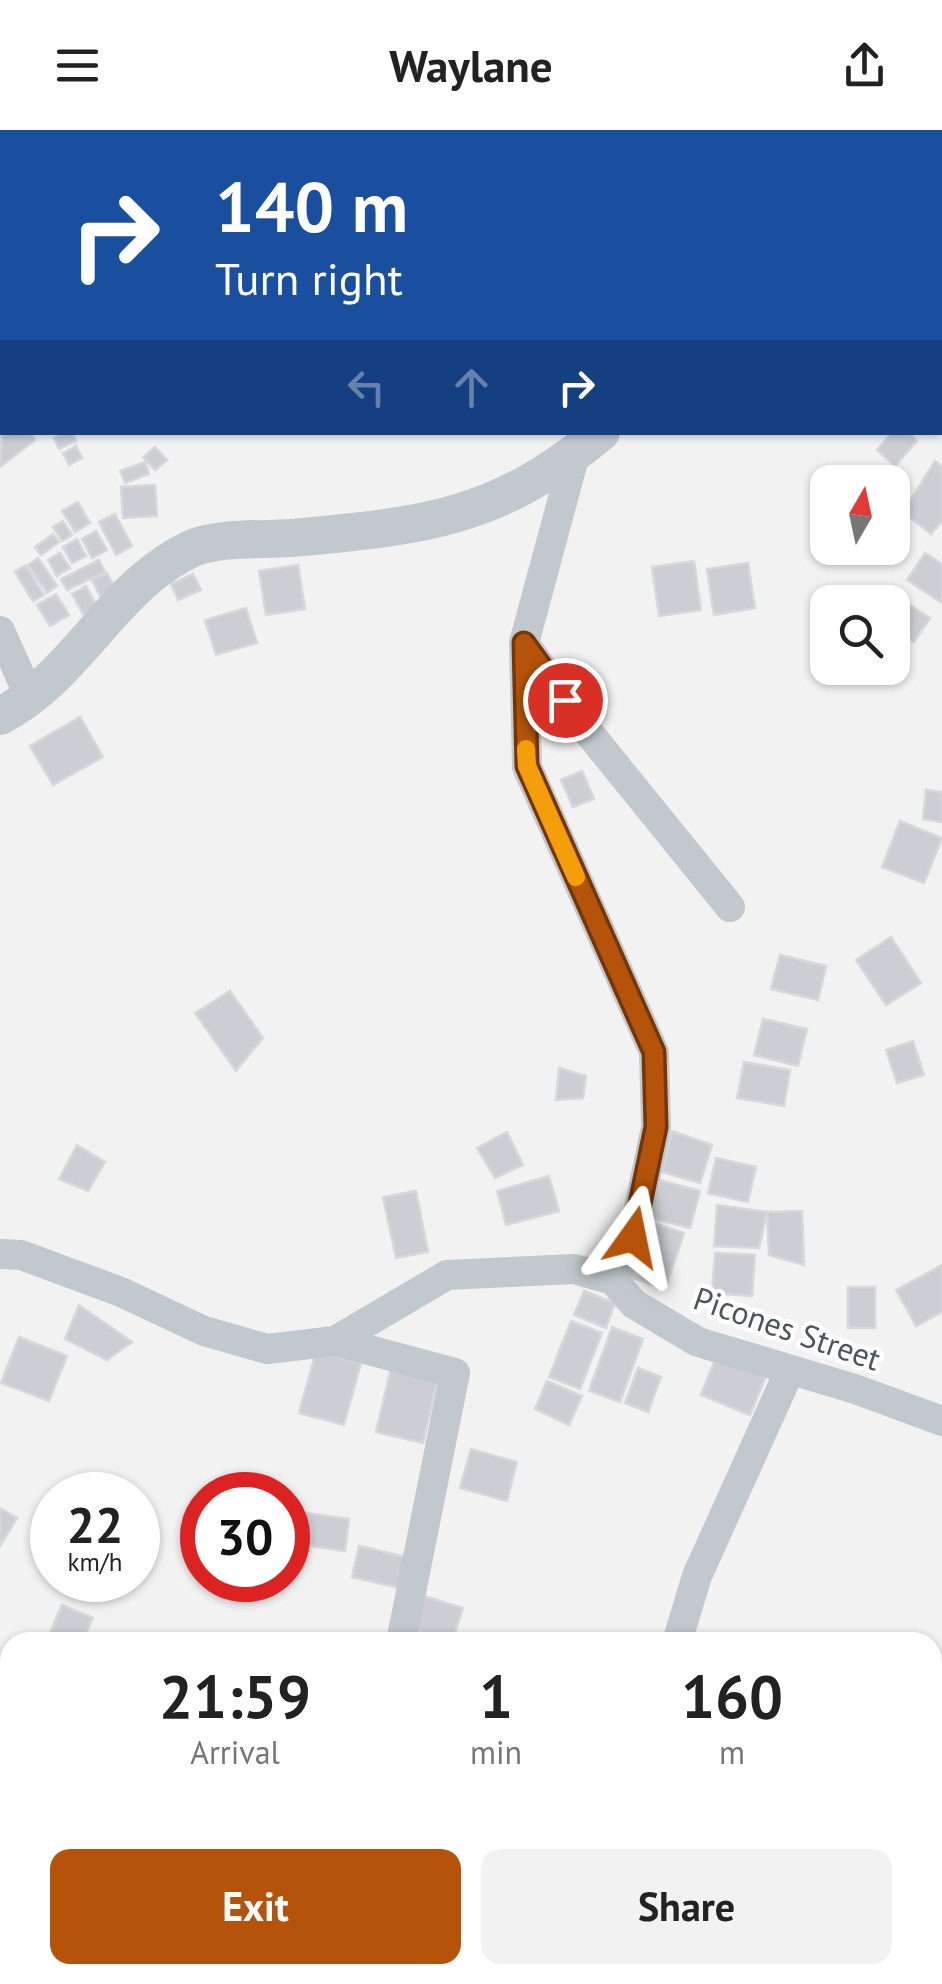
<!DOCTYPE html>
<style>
:root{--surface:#fff;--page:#f2f2f2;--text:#222;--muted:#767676;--accent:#b45309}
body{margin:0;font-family:"PT Sans",sans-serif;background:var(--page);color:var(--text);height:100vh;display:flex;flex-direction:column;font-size:38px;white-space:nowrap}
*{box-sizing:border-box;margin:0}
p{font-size:32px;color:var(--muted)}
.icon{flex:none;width:55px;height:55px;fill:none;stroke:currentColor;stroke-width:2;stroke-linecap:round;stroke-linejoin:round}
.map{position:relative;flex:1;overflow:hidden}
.sheet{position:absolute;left:0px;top:1502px;width:942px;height:352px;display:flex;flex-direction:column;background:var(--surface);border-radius:30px 30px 0 0;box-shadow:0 2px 8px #0004}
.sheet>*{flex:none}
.top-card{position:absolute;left:0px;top:0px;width:942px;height:305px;box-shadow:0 2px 8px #0004;background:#1a4fa0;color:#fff;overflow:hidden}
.needle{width:65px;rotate:9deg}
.tools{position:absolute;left:810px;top:335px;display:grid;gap:20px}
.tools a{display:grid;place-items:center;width:100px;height:100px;border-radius:20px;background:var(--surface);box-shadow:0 2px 8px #0004;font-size:50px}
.speed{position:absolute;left:30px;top:1342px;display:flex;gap:20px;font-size:50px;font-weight:700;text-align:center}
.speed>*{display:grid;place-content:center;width:130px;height:130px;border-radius:50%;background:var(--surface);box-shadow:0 2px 8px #0004;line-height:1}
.speed small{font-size:25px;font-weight:400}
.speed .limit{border:15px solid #d22;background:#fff;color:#111}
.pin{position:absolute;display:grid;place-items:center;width:85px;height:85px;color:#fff;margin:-42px;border:5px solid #fff;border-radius:50%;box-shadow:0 2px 10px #0007}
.me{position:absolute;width:110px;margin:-55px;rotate:12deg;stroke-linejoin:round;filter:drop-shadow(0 0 8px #0008)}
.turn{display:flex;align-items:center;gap:35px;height:210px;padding:0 50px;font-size:45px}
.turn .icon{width:130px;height:130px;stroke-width:2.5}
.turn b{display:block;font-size:70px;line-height:85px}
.lanes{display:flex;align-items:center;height:95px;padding:0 50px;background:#0003;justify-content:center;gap:50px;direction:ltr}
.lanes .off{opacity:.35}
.eta{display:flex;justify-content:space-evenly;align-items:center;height:170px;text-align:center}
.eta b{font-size:60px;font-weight:800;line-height:70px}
.button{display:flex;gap:20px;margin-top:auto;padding:20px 50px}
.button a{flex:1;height:115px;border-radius:20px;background:var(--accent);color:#fff;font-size:40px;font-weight:800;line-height:115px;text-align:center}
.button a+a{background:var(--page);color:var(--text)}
header{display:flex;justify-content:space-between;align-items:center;height:130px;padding:0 50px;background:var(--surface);font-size:45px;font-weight:800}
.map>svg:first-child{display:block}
.building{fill:#ccced3;stroke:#d6d8dc;stroke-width:2.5}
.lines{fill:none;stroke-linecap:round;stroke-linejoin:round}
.minor{stroke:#c1c9ce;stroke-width:30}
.tertiary{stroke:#c1c9ce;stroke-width:38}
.route-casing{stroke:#753606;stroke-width:25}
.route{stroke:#b45309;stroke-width:18}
.slow{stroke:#f59e0b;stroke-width:18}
.labels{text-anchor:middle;stroke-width:9;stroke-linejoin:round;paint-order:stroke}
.street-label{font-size:32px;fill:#4b555d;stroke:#fff}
</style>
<header><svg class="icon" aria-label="menu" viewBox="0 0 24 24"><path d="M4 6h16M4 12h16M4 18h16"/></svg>Waylane<svg class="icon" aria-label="share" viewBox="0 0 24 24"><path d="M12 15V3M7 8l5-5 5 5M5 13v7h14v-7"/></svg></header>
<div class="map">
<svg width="942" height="1854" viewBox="0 0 942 1854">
<rect width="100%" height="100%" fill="#f3f2f2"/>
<g class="building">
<path d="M0,32L2,36L0,116Z"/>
<path d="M2,291V302H29L35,310L0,337Z"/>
<path d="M65,302H72L76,311L59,319L54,308Z"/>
<path d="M892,302H908L917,311L895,336L877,320Z"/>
<path d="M76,316L82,328L69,335L63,323Z"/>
<path d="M155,317L167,330L155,340L143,327Z"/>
<path d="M935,331L942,337V391L931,404L903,382Z"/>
<path d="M145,332L149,344L125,353L120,341Z"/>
<path d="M155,355L157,386L123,388L121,357Z"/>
<path d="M78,372L90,393L75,402L62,381Z"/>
<path d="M115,384L132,416L116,425L99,392Z"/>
<path d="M63,391L72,405L62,411L53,397Z"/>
<path d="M96,401L107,420L92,428L82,409Z"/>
<path d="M53,404L59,412L41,425L35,417Z"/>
<path d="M77,409L86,426L72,433L63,417Z"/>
<path d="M60,423L70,438L57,446L48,430Z"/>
<path d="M925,423L942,434V473L907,450Z"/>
<path d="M38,428L57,456L47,463L28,435Z"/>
<path d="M99,430L105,442L67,460L61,449Z"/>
<path d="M694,431L701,480L659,486L652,437Z"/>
<path d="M748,433L755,478L714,485L707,439Z"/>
<path d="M26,435L44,465L33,471L15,442Z"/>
<path d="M298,435L305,479L266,485L259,441Z"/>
<path d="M107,443L115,458L100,466L92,450Z"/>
<path d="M193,444L201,460L178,470L171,454Z"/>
<path d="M86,456L97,476L83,484L72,464Z"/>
<path d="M56,464L69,485L50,496L37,475Z"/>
<path d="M902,470L930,488L914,512L892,498V484Z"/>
<path d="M246,478L257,513L216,525L205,490Z"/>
<path d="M80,587L103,627L53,655L30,616Z"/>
<path d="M582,641L594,669L573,677L561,650Z"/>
<path d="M926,660L942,662V692L923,689Z"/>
<path d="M900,691L942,708L924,753L882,737Z"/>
<path d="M891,807L921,853L886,875L856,830Z"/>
<path d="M780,825L826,836L818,870L771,859Z"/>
<path d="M230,861L263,908L236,941L195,883Z"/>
<path d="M763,889L807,899L798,936L754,925Z"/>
<path d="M913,911L924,945L897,953L886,920Z"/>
<path d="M744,932L790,940L784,976L737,968Z"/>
<path d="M559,938L586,946L583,968L556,970Z"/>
<path d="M672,1001L712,1015L700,1053L662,1042Z"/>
<path d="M507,1002L523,1035L495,1048L477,1018Z"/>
<path d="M77,1015L105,1032L88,1061L59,1049Z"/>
<path d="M716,1028L756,1037L748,1072L708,1063Z"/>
<path d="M549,1046L559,1081L506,1095L497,1061Z"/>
<path d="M659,1050L700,1061L690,1098L648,1087Z"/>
<path d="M416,1061L428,1122L396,1128L383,1067Z"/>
<path d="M717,1075L767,1082L759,1118L714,1116Z"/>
<path d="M802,1081L804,1135L769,1125L767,1082Z"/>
<path d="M647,1091L684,1103L665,1159L629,1147Z"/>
<path d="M715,1123L755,1125L752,1166L712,1163Z"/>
<path d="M942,1135V1182L916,1196L896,1160Z"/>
<rect x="848" y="1157" width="27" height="41"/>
<path d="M584,1161L615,1173L606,1198L574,1185Z"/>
<path d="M79,1175L132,1212L107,1230L65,1209Z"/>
<path d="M571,1191L602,1203L580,1259L549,1247Z"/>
<path d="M612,1197L643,1209L620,1272L589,1261Z"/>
<path d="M19,1207L67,1226L49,1271L1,1253Z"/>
<path d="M316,1221L361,1233L344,1295L299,1283Z"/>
<path d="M716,1227L766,1246L750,1285L701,1265Z"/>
<path d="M391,1238L438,1248L423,1313L376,1302Z"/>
<path d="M638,1238L661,1247L648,1282L625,1273Z"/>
<path d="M547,1251L582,1266L569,1295L535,1279Z"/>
<path d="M471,1319L517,1332L507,1371L460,1358Z"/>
<path d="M0,1378L17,1388L0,1416Z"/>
<path d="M300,1382L349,1389L345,1421L296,1414Z"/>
<path d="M359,1416L406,1427L399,1458L352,1447Z"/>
<path d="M424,1466L463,1478L452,1511L413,1500Z"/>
<path d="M62,1475L93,1488L82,1512H46Z"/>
</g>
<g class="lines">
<g class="minor">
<path d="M80,0L81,2"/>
<path d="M616,0L618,2"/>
<path d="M940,82L942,83"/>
<path d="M0,150L2,153"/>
<path d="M0,266L2,264"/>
<path d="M575,324L524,513L527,637L654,922L656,997L633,1107L613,1150"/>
<path d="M0,501L31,570"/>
<path d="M524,513L585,598L730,777"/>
<path d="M0,1124L21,1125L121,1162L204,1201L267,1219L335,1211L447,1145L574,1139L613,1150L634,1174L698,1212L855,1259L942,1291"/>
<path d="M335,1211L455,1243L401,1512"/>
<path d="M677,1512L697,1446L789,1242"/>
<path d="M753,1845L766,1854"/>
</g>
<g class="tertiary">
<path d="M883,2L885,0"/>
<path d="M0,586C77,547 114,453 193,418C220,407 262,410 291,408C421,396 497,390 601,302"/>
</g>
</g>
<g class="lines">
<g class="route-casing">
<path id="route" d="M565,570L524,513L527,636L654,922L656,997L633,1107"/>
</g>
<use href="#route" class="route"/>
<path class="slow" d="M526,619L527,636L576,747"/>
</g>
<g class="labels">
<g class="street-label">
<text transform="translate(787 1199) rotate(19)" y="11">Picones Street</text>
</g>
</g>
</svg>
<div class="tools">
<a><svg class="needle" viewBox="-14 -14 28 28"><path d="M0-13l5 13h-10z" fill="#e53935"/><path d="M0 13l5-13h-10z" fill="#767676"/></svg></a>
<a><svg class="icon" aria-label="search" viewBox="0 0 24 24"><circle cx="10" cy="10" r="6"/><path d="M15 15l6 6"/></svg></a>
</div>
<div class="speed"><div>22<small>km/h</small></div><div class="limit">30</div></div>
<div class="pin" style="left:565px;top:570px;background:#d93025"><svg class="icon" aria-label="arrive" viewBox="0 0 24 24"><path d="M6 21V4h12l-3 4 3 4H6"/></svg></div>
<svg class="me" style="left:633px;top:1107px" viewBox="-20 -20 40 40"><path d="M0-17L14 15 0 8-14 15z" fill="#b45309" stroke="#fff" stroke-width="4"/></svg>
<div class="top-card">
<div class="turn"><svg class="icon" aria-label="right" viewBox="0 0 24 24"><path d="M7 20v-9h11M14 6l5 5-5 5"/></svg><div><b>140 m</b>Turn right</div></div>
<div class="lanes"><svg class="icon off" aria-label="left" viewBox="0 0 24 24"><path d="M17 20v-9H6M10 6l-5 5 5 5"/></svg><svg class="icon off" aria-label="ahead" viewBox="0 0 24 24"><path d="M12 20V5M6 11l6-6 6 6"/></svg><svg class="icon" aria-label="right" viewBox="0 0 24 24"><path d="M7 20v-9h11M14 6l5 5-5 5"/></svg></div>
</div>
<section class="sheet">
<div class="eta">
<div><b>21:59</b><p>Arrival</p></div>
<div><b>1</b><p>min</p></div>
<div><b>160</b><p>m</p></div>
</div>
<div class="button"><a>Exit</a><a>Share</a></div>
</section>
</div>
